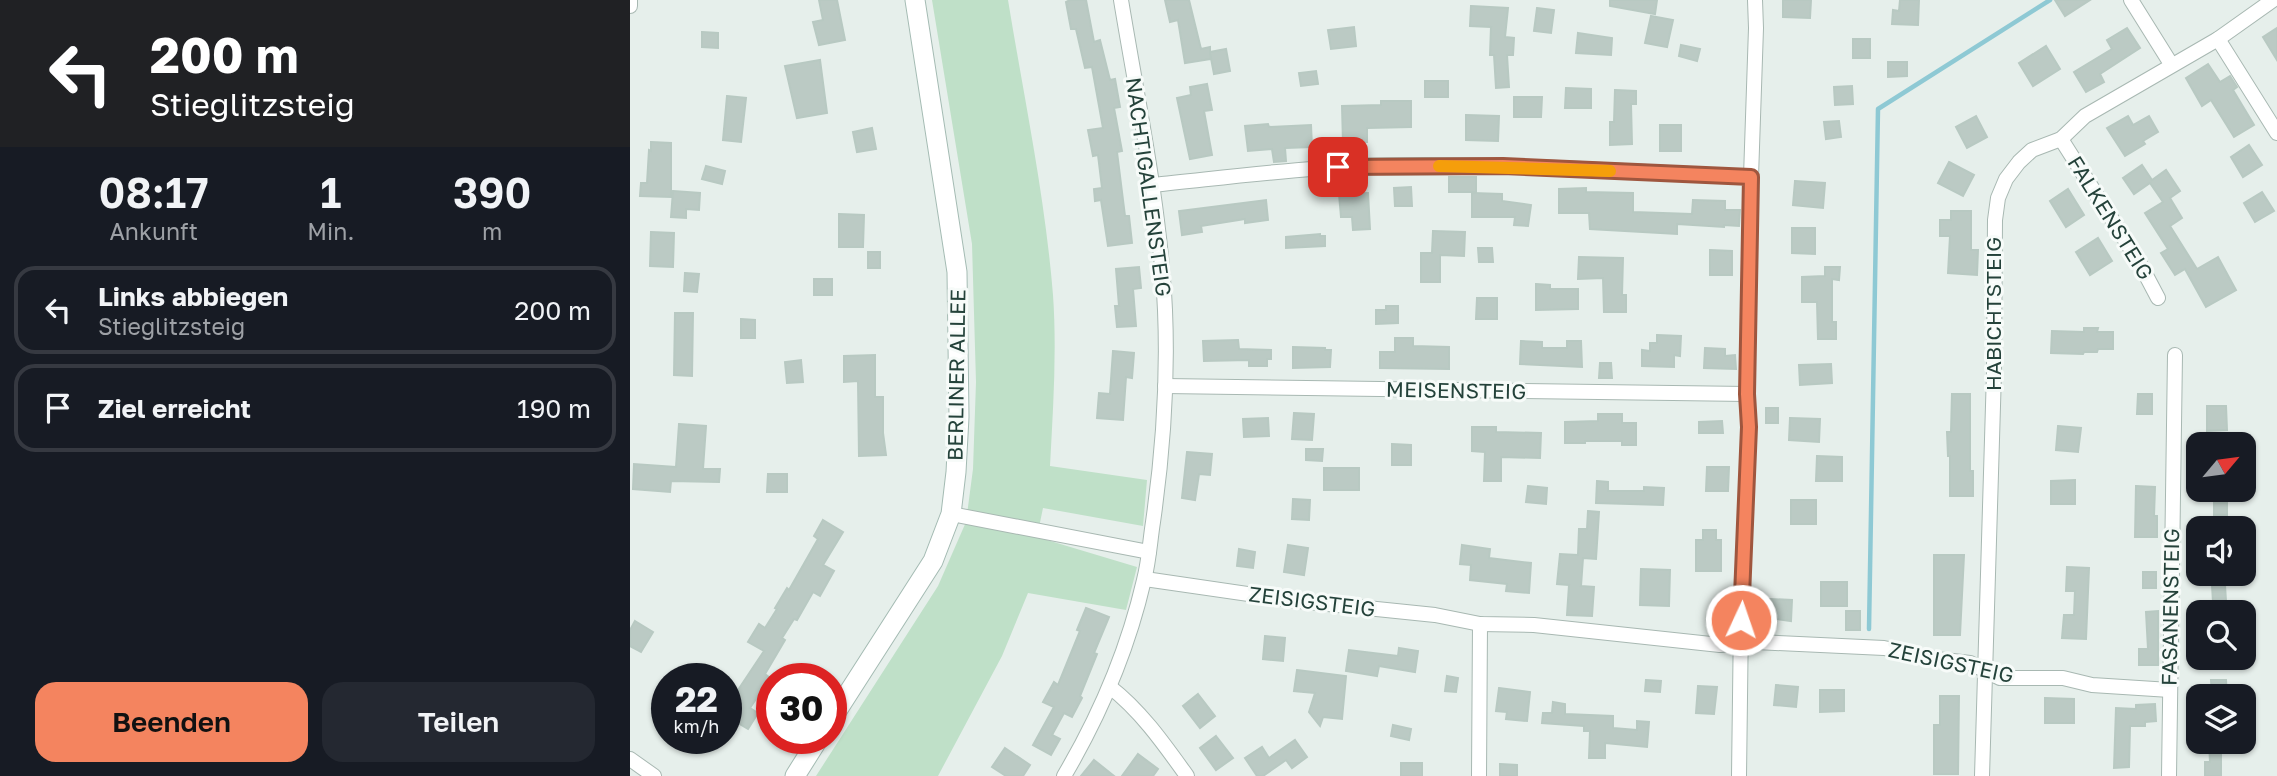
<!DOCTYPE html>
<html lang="de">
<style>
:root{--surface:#171b24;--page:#242831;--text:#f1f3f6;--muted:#9ea1a6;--line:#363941;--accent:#f4845f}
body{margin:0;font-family:"Golos Text",sans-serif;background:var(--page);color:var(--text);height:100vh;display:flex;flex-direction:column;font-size:26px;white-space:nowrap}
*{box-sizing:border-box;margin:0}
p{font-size:23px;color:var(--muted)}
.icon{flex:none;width:38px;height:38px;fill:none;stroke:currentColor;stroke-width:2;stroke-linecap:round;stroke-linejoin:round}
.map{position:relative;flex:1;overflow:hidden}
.side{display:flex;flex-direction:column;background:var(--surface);width:630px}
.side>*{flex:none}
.guide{background:#202124;color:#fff;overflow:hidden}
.needle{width:46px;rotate:61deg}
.tools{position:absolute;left:1556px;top:432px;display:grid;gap:14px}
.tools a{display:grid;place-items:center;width:70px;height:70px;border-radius:14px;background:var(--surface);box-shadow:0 2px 5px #0004;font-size:35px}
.speed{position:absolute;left:21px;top:663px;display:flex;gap:14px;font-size:35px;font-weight:700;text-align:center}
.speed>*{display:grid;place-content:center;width:91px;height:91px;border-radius:50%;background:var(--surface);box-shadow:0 2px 5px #0004;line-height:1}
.speed small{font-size:18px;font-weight:400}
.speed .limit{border:10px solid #d22;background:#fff;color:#111}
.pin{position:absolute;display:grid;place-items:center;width:60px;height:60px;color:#fff;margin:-30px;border-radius:14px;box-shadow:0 4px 10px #0006}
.me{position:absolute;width:77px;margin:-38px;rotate:3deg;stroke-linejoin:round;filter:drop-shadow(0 0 5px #0008)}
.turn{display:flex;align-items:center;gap:24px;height:147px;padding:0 35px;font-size:32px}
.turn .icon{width:91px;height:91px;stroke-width:2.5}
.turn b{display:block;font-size:49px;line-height:60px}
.eta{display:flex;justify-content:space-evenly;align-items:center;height:119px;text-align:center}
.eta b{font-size:42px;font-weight:600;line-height:49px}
.action{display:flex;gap:14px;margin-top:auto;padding:14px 35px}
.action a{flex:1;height:80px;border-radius:21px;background:var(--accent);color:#111;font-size:28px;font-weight:600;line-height:80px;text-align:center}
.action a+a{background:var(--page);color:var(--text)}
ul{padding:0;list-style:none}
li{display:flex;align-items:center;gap:21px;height:88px;margin:0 14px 10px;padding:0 21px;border:4px solid var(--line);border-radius:21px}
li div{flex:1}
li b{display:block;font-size:26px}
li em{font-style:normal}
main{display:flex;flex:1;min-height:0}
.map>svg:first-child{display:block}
.green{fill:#bfe0c8}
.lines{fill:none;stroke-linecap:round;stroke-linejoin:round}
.stream{stroke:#8ec9d4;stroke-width:4.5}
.building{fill:#bbcac4;stroke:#b8c9c2;stroke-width:2}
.street-casing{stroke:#a8b8b2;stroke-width:16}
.secondary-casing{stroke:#a4bbb3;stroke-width:21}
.street{stroke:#fff;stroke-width:14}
.secondary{stroke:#fff;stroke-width:19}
.route-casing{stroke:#9f563e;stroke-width:18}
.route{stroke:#f4845f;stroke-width:12}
.slow{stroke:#f59e0b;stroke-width:12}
.labels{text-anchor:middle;stroke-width:6;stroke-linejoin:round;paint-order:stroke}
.street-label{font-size:21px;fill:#24423a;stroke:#f7fbf9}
</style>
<main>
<section class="side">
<div class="guide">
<div class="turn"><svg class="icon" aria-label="left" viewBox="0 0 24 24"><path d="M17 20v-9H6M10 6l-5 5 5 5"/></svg><div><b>200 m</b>Stieglitzsteig</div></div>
</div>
<div class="eta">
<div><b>08:17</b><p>Ankunft</p></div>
<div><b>1</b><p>Min.</p></div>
<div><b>390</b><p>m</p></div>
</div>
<ul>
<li><svg class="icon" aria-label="left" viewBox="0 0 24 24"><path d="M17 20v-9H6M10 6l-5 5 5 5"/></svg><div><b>Links abbiegen</b><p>Stieglitzsteig</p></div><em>200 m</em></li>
<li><svg class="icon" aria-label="arrive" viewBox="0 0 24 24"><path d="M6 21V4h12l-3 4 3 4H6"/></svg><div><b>Ziel erreicht</b></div><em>190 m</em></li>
</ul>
<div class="action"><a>Beenden</a><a>Teilen</a></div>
</section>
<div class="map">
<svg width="1647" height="776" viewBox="0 0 1647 776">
<rect width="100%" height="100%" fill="#e6efeb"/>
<path class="green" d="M302,0H378C394,98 415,196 423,295C427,352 423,409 420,466L517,480L513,526L413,508L407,537L507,567L496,610L398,593L372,656L308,776H186L308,586L336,522L343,469L346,382L342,244Z"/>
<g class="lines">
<path class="stream" d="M1239,629L1248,109L1420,0"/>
</g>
<g class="building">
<path d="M189,0H207L215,40L189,45L183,22L193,20Z"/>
<path d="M440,0H456L464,42L470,40L480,80L485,79L490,107L484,108L492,151L487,152L495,216H499L502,243L478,246L471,200L465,201L464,189L472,188L468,155L463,156L458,130L473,128L462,67L455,68L446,29H441L436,2Z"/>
<path d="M535,0H559L571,49L580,47V52L596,49L600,71L584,74L580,53L581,59L555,63L548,20L540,22Z"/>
<path d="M980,0H1027L1025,14L980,6Z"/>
<path d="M1153,0H1181L1180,18L1153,17Z"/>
<path d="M1270,0H1289L1288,25L1262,24L1263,10L1269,11Z"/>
<path d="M1425,0H1460L1435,16Z"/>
<path d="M841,6L878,8L875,37L884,38L883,55H877L879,87L866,88L864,55H860L861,27L840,26Z"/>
<path d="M907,8L924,10L921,33L904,31Z"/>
<path d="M1021,16L1043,20L1037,47L1015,43Z"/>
<path d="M724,27L726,46L701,49L698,30Z"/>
<path d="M1497,28L1510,48L1470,74L1474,82L1456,92L1444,72L1482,49L1477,40Z"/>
<path d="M1647,28V60L1633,37Z"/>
<path d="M72,32L88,33V48L72,47Z"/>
<path d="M948,33L982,38L981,55L946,53Z"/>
<rect x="1223" y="39" width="17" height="19"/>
<path d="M1051,45L1070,49L1067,61L1049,56Z"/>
<path d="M1416,46L1430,69L1403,86L1389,63Z"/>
<path d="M190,60L197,113L167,118L155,66Z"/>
<path d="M1258,62H1277V76L1258,77Z"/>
<path d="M1578,64L1590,82L1600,76L1607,87L1603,90L1624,125L1604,137L1581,100L1572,106L1556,78Z"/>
<path d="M686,71L688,84L671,86L669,73Z"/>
<rect x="795" y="81" width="23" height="16"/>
<path d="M577,84L582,110L574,111L582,155L560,159L547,98L561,95L560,87Z"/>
<path d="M1222,86L1223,104L1205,105L1204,87Z"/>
<path d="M936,88L961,89V108H935Z"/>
<path d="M985,90L1006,91V104H1001L1002,144L980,145V122H984Z"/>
<path d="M97,96L116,98L111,142L93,140Z"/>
<path d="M884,97H912L911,117H884Z"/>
<path d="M751,101H781V127L737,128V142L713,143L712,106L751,105Z"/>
<path d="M836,115L869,116L868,141L836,140Z"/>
<path d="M1346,116L1357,137L1337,148L1326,127Z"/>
<path d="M1498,116L1503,125L1519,116L1528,132L1513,141L1515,144L1495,156L1477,128Z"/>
<path d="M1209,121L1211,137L1196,139L1194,122Z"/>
<path d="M638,124L639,127L681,125L682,147L655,148L656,161L644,162L642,149L618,151L615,126Z"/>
<rect x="1030" y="125" width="21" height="26"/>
<path d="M242,128L246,149L227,152L223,132Z"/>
<path d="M21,142L41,143V197L10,196L11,183H17L19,150L21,151Z"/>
<path d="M1619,145L1632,165L1613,177L1601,157Z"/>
<path d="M1319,162L1344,175L1333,196L1308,183Z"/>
<path d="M1512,165L1522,180L1536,170L1550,191L1540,198L1552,218L1540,226L1567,269L1588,257L1606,290L1576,307L1555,269L1545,275L1531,253L1538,249L1515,213L1533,202L1520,183L1504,194L1493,178Z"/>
<path d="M76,166L95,171L92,184L72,179Z"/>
<rect x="819" y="177" width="27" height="15"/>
<path d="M1165,181L1195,183L1193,208L1163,205Z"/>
<path d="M781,187L782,206H765L764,188Z"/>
<path d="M956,188V192L1003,193V212L1062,214L1063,200L1095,201V210H1110L1109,226L1094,225V227L1047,224V234L960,229L959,213H929V189Z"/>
<path d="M1438,189L1454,215L1436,227L1420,201Z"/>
<path d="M43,191L70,193L69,210L56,209V218L41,217Z"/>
<path d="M1632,192L1644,211L1625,222L1614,203Z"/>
<path d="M738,193L740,229L723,230L722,217H711L709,194Z"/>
<path d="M842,193L872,194V201L901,205L898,226L884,225L885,217H842Z"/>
<path d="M636,200L638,220L615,223V219L571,226L572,232L552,235L549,211Z"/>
<path d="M1321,211H1341V250H1348L1347,275L1318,273L1320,236H1310V220H1321Z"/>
<path d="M209,214L234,215L233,247H209Z"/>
<path d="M1162,228H1185V254L1162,253Z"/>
<path d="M803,231L835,232L834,256L810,255V282H791V253H802Z"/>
<path d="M21,232L44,233L43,267L20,266Z"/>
<path d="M690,234V236H695V246L656,248V237Z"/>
<path d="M1468,238L1482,261L1460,275L1446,252Z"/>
<path d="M848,248H862L863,262H849Z"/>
<path d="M1080,250L1102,251V275H1080Z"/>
<rect x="238" y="252" width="12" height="16"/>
<path d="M949,257L993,258L992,295H996V312H974L973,278L948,279Z"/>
<path d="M509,267L511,288L503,289L506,326L487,327L485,306H489L486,269Z"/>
<path d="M1195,267H1210L1209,280L1202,279V322H1206V339H1188L1187,302H1172V277L1195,276Z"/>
<path d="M55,273L69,274L67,292L54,291Z"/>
<rect x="184" y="279" width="18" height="16"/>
<path d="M906,284L920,285V289H948V309L906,310Z"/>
<path d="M847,298H867V319H846Z"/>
<path d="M756,306H768V323L746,324V310H756Z"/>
<path d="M45,313H63L62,376L44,375Z"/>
<path d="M111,319L125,320V338H111Z"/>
<path d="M1454,328H1468L1467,332H1483V349H1468L1467,352H1454L1453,354L1421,353L1422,331L1454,332Z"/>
<path d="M1027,335L1051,336L1050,356L1044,355V367L1012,366V350L1020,351V343H1027Z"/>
<path d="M765,338H783V346L819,347V369L750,368V352H765Z"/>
<path d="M608,340L609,349L641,350V359H637V366H619V360L574,361L573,341Z"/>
<path d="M891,341L912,342V348H937V341H951L952,367L890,364Z"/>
<path d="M663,347L695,348V350H701L700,367L663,368Z"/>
<path d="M1075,348L1095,349V356L1105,355L1106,369L1074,368Z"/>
<path d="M483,351L504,353L502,378L496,377L493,420L467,418L469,393L480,394Z"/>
<path d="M245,355V397H253V433L256,455L229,456L228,381L214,382V356Z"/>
<path d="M171,360L173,382L157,383L155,362Z"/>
<path d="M970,363H981L982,378H969Z"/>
<path d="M1201,364L1202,383L1170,385L1169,365Z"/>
<path d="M1322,394H1340V471H1343V496H1320V456H1318L1317,432H1321Z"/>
<path d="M1508,394H1522V414H1507Z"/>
<path d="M1577,406H1596L1597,430L1577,431Z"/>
<rect x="1136" y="408" width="12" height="15"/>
<path d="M664,413L684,414L682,440L662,439Z"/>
<path d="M968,414H992V423H1006V445H992V441H955V443H935V422L968,421Z"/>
<path d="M638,418L639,436L614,437L613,419Z"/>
<path d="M1160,418L1190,419L1189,442L1159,440Z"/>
<path d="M1092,421L1093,433H1069V422Z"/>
<path d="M49,424L76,426L73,469H90L89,482L41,481L40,492L3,489L4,464L46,467Z"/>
<path d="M1428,426L1451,428L1448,452L1426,450Z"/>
<path d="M842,427H866V432L911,433L910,458L871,457V481H854L855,452L842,451Z"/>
<path d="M762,444L781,445V465H762Z"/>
<path d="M676,449H693L692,461L676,460Z"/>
<path d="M557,452L582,454L580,475L569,474L565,500L552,498Z"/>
<path d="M1187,456L1212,457V481H1186Z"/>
<path d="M1077,467H1099L1098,491H1076Z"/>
<rect x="694" y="468" width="35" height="22"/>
<path d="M138,474H157V492H137Z"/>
<path d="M1445,480V504H1421V481Z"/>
<path d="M967,481L978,482V491H1014V487L1034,488L1033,505L966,503Z"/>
<path d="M898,486L917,488L916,504L896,502Z"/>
<path d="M1506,486L1525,487L1524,516H1527V537H1505Z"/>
<path d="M663,499L680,500L679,520L662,519Z"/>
<rect x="1161" y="500" width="25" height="24"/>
<rect x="1584" y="503" width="13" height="12"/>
<path d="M958,511L969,512L966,559L953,558L951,586L964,587L962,616L937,615L939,585L927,584L930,554L948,555L949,529H957Z"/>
<path d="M193,520L213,532L193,565L204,571L190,596L183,592L167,620L164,619L152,638L155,640L135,674L140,678L120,708L128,713L118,729L96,716V708L134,651L118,642L129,624L135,628L147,609L145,608L157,588L159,590L188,539L184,536Z"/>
<path d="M1073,530H1086V540H1091V571H1066V540H1073Z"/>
<path d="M658,545L678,548L674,575L654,572Z"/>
<path d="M832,545L860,549L859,558L901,563L899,593L876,591L877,584L840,580L841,565L830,564Z"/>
<path d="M609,549L625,552L623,568L607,566Z"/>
<path d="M1304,555H1334L1330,635H1304Z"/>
<path d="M1437,567L1459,568L1456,639L1432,638L1434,615H1444L1445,591H1436Z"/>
<path d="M1011,569L1040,570L1039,606L1010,605Z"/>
<rect x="1513" y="572" width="13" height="16"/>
<rect x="1191" y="582" width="26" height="24"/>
<path d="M1582,585H1595L1596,601L1583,602Z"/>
<path d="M1140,599L1162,600L1161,621L1139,618Z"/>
<path d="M456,608L479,617L464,653L467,654L450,696L452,698L442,717L434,713L422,735L430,739L421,755L403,745L424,707L413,702L424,682L428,685L450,631L447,630Z"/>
<rect x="1216" y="611" width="14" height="19"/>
<path d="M1528,611V665H1509V649H1518L1516,612Z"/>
<path d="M5,621L23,632L11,652L0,646V630Z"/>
<path d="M635,636L655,638L653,661L633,659Z"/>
<path d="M769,648L788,651L785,672L749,666L747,676L716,671L719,650L768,656Z"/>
<path d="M667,670L716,676L712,719L693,717L690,726L679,712L685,693L664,691Z"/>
<path d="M817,676L828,678L826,692L815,691Z"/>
<path d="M1016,680L1031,681L1030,692L1015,691Z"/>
<path d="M1581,680H1596L1597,696H1582Z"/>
<path d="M1146,685L1168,687L1166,707L1144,705Z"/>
<path d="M1068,686L1087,687L1084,714L1066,713Z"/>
<path d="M869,688L900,692L897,721L876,719L877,712L866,711Z"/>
<path d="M1190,690H1214V711L1190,712Z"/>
<path d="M568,694L585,716L570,728L553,706Z"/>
<path d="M1310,696H1329L1328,774H1304V725H1310Z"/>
<path d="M1415,698L1444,699V723H1415Z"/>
<path d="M923,702L935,704V714L983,716V728L1007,730V721L1019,722L1017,747L975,743V758H959L960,731H954V726L912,723L913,713H922Z"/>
<path d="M1525,704L1526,721L1515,722V726H1500L1499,767L1484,768L1486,708L1506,709V705Z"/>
<path d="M763,725L781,729L779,740L761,736Z"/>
<path d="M586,736L603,758L586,770L570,748Z"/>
<path d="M665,740L677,757L662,768L656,760L633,776H627L615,758L632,747L639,758Z"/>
<path d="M1579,742H1591V776H1575V762H1580Z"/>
<path d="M375,748L400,765L393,776H376L362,767Z"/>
<path d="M508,754L528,769L523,776H492Z"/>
<path d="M464,760L484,776H451Z"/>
<rect x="771" y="763" width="21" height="13"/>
<path d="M870,764L887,765V776H870Z"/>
</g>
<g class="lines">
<g class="street-casing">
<g id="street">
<path d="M1501,0L1541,64"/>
<path d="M0,6V0"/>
<path d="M1588,39L1647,133"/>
<path d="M1431,139L1509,262L1528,298"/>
<path d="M522,185C591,178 659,169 728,166C859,162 990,171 1121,177"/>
<path d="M535,386L1117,394"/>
<path d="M321,514L519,552"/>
<path d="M515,579L659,600L805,615L850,624L904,625L1090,645L1126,642L1254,648L1306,659L1340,663L1370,678H1433L1462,685L1540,690"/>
<path d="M480,687C511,711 534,744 557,776"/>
<path d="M0,759L24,776"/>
<path d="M434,776C470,715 498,649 514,580C519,561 520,541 523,522C533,452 538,381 535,310C530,206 508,103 491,0"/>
<path d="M849,776L850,624"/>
<path d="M1109,776L1111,619L1119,427L1117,394L1121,177L1126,28L1125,0"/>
<path d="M1352,776L1364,372L1365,220L1368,198L1376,179L1389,162L1402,150L1431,139L1455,116L1588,39L1643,0"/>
<path d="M1539,776L1545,355"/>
</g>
</g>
<g class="secondary-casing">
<g id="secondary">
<path d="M201,720L303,561L321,514L326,472L329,417L327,272L285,0"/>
<path d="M165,776L189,738"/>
</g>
</g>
<use href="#street" class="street"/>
<use href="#secondary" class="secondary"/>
</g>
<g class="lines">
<g class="route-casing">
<path id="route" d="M708,167L873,166L1121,177L1117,394L1119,427L1111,620"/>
</g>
<use href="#route" class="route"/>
<path class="slow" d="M809,166L980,171"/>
</g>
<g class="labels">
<g class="street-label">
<text transform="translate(518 187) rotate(82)" y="7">NACHTIGALLENSTEIG</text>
<text transform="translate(1480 218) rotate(58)" y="7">FALKENSTEIG</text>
<text transform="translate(1364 314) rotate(-90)" y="7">HABICHTSTEIG</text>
<text transform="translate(327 375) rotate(-89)" y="7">BERLINER ALLEE</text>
<text transform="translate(826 391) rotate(1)" y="7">MEISENSTEIG</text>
<text transform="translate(682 602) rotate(7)" y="7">ZEISIGSTEIG</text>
<text transform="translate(1541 607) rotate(-89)" y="7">FASANENSTEIG</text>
<text transform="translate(1321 663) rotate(12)" y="7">ZEISIGSTEIG</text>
</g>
</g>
</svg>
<div class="tools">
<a><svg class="needle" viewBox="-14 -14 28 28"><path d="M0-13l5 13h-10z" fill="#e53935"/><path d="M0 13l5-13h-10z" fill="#9ea1a6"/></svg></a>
<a><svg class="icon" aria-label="sound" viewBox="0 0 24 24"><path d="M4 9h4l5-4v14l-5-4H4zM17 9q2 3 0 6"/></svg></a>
<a><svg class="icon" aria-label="search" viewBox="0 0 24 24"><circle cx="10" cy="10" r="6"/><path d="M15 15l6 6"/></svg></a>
<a><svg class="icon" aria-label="layers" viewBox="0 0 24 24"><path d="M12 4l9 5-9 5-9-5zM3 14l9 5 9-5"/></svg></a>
</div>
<div class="speed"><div>22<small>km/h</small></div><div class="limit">30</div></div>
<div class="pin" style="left:708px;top:167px;background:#d93025"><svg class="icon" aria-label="arrive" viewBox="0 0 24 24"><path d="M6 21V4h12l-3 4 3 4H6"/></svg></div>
<svg class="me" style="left:1111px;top:620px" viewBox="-20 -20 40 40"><circle r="17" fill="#f4845f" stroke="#fff" stroke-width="3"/><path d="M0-11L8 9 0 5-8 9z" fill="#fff"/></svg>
</div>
</main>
